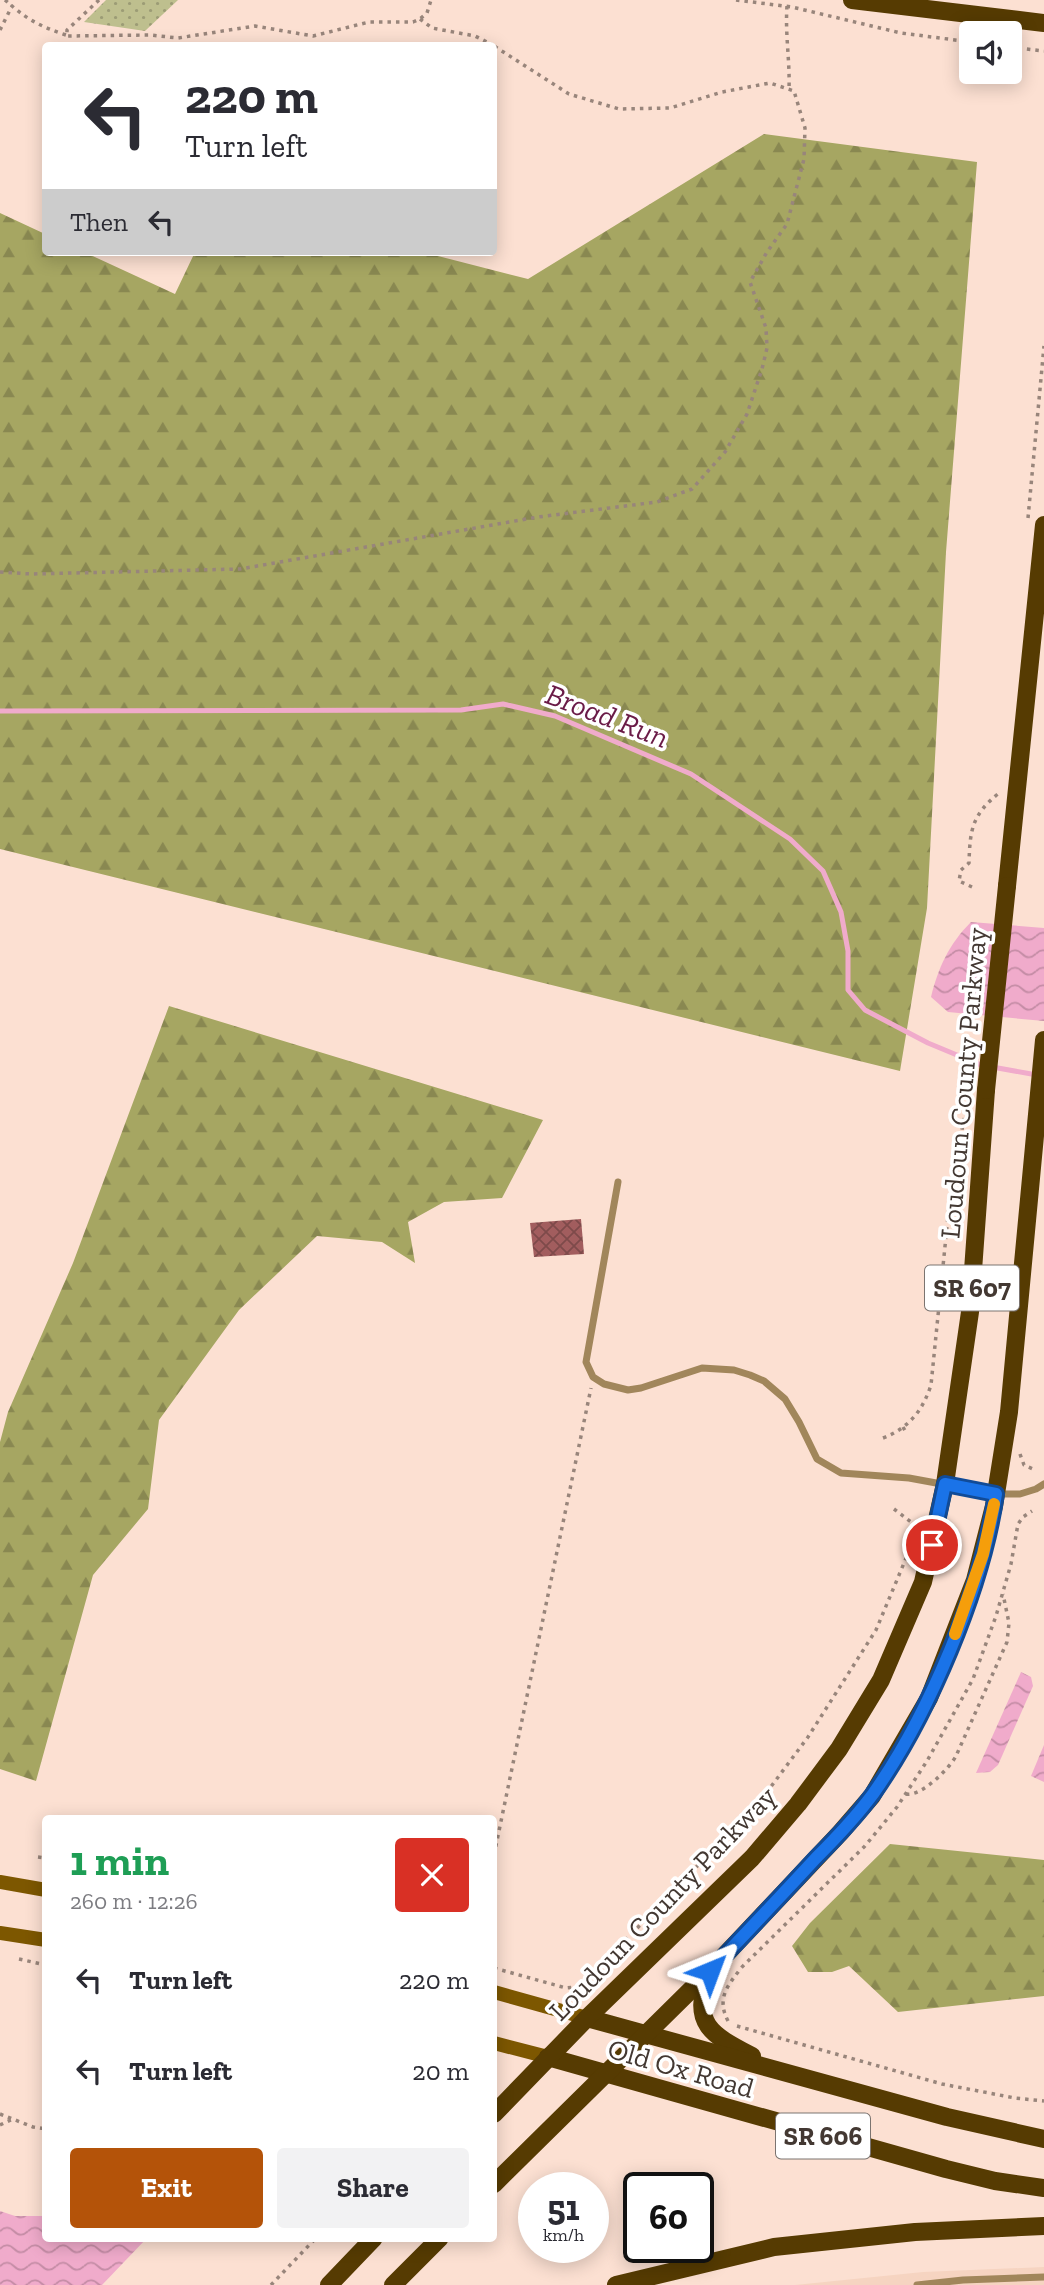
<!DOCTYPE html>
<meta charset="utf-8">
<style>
:root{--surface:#fff;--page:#f2f2f3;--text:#2b2b33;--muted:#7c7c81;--accent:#b45309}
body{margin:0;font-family:"Zilla Slab",serif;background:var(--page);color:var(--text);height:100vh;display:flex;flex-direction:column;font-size:26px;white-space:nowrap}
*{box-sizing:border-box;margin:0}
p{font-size:23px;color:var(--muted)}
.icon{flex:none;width:38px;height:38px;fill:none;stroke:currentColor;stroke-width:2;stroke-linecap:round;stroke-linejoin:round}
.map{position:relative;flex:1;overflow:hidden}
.side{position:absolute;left:42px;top:1815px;width:455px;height:427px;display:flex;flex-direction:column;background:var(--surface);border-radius:7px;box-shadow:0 4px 18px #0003}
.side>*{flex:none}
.guide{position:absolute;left:42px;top:42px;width:455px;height:214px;border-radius:7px;box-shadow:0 4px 18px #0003;background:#fff;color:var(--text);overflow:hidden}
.tools{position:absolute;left:959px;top:21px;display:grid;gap:14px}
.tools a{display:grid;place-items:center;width:63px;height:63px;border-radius:7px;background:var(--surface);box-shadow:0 4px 18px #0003;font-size:35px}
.speed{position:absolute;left:518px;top:2172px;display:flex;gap:14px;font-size:35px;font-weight:700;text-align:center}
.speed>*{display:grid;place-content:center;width:91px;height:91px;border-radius:50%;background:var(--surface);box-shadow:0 4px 18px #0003;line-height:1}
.speed small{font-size:18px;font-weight:400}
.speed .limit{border:4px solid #111;border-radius:10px;background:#fff;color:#111}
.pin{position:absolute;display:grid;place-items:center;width:60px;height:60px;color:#fff;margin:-30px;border:4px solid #fff;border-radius:50%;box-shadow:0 2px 7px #0007}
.me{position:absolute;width:77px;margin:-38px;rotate:44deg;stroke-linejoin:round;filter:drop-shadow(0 0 5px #0008)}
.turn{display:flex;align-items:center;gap:24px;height:147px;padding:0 28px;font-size:32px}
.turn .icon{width:91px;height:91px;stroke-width:2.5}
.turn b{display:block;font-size:49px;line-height:60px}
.then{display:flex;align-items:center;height:66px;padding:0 28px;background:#0003;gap:14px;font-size:26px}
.round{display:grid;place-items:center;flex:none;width:74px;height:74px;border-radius:7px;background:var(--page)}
.head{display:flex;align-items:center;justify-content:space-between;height:119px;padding:0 28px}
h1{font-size:42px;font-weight:700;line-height:52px;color:#1e9e55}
.action{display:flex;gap:14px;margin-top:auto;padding:14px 28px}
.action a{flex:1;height:80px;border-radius:7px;background:var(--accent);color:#fff;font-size:28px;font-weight:700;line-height:80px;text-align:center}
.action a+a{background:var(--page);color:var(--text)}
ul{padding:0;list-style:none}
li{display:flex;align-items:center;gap:21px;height:91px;padding:0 28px}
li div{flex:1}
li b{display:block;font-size:26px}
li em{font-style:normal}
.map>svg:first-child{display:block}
.built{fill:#f6d4c1}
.grass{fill:url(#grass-dots)}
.forest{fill:url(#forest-firs)}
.water{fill:url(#water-waves)}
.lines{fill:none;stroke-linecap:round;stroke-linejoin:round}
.stream{stroke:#f0abcb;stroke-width:5}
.building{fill:url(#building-cross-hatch)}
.path{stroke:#98857b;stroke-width:3.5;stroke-dasharray:3.5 5;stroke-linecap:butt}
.lane{stroke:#a1865b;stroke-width:7}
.secondary{stroke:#7d5700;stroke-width:14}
.primary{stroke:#563b02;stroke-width:18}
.primary-bridge{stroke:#563b02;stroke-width:18}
.route-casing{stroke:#114b97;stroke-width:18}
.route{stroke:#1a73e8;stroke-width:12}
.slow{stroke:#f59e0b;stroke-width:12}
.labels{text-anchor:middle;stroke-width:7;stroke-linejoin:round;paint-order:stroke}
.shield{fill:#fff;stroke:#7b7470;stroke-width:2}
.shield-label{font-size:26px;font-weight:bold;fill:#433832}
.street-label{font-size:28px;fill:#433832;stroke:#fff}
.water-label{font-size:30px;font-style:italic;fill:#6a1b47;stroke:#fff}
</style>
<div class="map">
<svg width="1044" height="2285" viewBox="0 0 1044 2285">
<defs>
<pattern id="grass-dots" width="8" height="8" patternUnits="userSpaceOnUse" patternTransform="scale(1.75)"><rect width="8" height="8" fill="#bebf8e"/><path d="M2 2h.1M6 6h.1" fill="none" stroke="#9c9c75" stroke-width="1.8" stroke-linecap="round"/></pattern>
<pattern id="forest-firs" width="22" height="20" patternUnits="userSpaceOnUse" patternTransform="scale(1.75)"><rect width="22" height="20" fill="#a6a662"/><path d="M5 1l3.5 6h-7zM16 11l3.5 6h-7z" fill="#898851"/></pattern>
<pattern id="water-waves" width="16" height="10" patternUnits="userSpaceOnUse" patternTransform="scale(1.75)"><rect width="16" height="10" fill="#f0abcb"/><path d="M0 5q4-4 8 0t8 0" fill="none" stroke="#c48ca5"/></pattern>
<pattern id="building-cross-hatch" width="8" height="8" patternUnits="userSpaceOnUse" patternTransform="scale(1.75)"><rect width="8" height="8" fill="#a25d5e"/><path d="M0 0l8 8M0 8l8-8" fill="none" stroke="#7e4a4a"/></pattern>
</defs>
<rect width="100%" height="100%" fill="#fce0d2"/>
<path class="built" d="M1044,2267V2285H795L923,2272Z"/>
<path class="grass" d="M106,0H178L145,31L84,22Z"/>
<g class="forest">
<path d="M764,134L977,162L946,552L927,908L900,1071L0,849V213L45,234L46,252H84L175,294L195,252H438V256L528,279Z"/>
<path d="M169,1006L543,1120L502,1198L444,1202L408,1222L415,1263L382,1242L317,1236L239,1310L159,1420L148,1509L93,1575L36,1781L0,1769V1442L8,1412L73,1263Z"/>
<path d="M890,1844L1044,1860V1996L898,2012L849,1966L832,1972H808L792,1946L810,1923Z"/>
</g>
<g class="water">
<path d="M971,922L1044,928V1021L948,1012L931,997C938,968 949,944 971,922Z"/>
<path d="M1021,1672L1031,1677L1033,1686L998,1765L990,1772L976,1773Z"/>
<path d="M1044,1745V1782L1031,1776Z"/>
<path d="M0,2211L15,2216H45L46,2238H147L102,2285H0Z"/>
</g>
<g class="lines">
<path class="stream" d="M0,711L461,710L503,704L555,716L691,774L790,839L823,871L841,912L848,951V990L865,1010L928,1043L981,1065L1037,1075"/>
</g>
<path class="building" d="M581,1219L584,1254L534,1257L530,1223Z"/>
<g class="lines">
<g class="path">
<path d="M5,0L12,6"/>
<path d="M99,0L67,30V36L150,35L178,38L255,26L313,36L369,22H413L420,19L427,13L431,0"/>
<path d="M736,0L792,7L901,33L971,42"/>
<path d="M787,6C785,34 790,61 789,89"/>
<path d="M420,19L432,28L475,36L493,45"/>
<path d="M0,30L12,6C29,21 45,28 66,35"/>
<path d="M1010,47L1044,51"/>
<path d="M1028,518L1044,346"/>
<path d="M0,572L31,574L240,569L538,517L657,502L692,489L725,452L747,414L762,369L767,348L766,328L750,282L767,252L787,224L804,159L805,128L794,91L770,83L722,92L670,108L619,109L569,94L494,46"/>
<path d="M972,887L959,881L961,870L969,863C970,829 972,815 999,793"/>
<path d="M903,1427L907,1434"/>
<path d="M883,1438C909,1428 923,1410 931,1385L951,1187L966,1109"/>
<path d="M1020,1454L1024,1465L1035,1470"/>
<path d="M894,1509L911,1522L914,1537"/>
<path d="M906,1794C921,1797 949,1769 956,1756L1007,1642L1009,1623L1003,1594"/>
<path d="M494,1855L591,1388"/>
<path d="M38,1857L46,1858"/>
<path d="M19,1959L46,1965"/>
<path d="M494,1968L566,1988L576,1987L590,1977L761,1800L808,1737L876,1630L912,1544"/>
<path d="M728,2021C716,1998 728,1985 742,1967L865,1846L897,1807L927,1761L973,1679L996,1616L1011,1564L1018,1524L1023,1517L1032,1511"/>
<path d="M737,2026L942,2084L1015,2098L1044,2101"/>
<path d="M0,2114L33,2127L46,2129"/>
<path d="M0,2125L13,2119"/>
<path d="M271,2285L316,2238"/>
</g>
<g class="lane">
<path d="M618,1182L586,1362L593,1377L604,1384L628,1390L641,1388L702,1368L734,1370L750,1375L764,1381L785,1399L799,1422L817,1459L841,1473L909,1478L996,1494H1020L1036,1489L1044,1484"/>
<path d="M917,2285L963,2280L1044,2277"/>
</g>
<g class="secondary">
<path d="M0,1882L46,1890"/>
<path d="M0,1933L46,1940"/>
<path d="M494,1992L587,2018"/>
<path d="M494,2043L548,2057"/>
</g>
<g class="primary">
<path d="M852,0L1044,23"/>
<path d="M1007,886L1044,525"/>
<path d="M709,1974C691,2024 710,2034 752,2056"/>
<path d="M587,2018L947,2117L1044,2139"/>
<path d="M548,2057L946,2169L995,2181L1044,2188"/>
<path d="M494,2114L587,2018L752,1858L798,1804L839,1749L881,1680L923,1582L945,1484L970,1312L986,1090"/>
<path d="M494,2184L710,1971L840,1833L872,1796L929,1698L975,1580L994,1506L1009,1412L1044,1040"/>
<path d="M329,2285L374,2238"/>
<path d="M393,2285L440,2238"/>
<path d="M616,2285L774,2247L915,2232L1044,2226"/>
</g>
<path class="primary-bridge" d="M986,1090L1007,886"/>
</g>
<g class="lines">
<g class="route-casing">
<path id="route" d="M710,1971C746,1933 781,1896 816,1858C836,1838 856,1817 873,1794C928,1716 982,1590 996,1494L945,1484L932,1545"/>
</g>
<use href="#route" class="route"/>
<path class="slow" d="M955,1634L983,1554L994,1504"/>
</g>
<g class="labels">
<g class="shield">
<rect x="925" y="1265.5" width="94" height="45" rx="5"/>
<rect x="776" y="2113.5" width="94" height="45" rx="5"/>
</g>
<g class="shield-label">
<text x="972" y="1297">SR 607</text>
<text x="823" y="2145">SR 606</text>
</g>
<g class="street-label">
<text transform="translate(963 1083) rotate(-85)" y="10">Loudoun County Parkway</text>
<text transform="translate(662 1903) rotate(-46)" y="10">Loudoun County Parkway</text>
<text transform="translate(681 2068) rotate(16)" y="10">Old Ox Road</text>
</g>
<g class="water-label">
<text transform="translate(607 716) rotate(21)" y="10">Broad Run</text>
</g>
</g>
</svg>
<div class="tools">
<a><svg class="icon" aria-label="sound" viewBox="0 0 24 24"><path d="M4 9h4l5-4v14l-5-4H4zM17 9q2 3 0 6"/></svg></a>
</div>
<div class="speed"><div>51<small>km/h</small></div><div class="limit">60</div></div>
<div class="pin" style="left:932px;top:1545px;background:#d93025"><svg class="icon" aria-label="arrive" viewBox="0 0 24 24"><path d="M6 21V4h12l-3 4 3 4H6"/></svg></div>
<svg class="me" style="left:710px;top:1971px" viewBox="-20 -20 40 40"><path d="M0-17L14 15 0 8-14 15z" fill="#1a73e8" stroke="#fff" stroke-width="4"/></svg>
<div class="guide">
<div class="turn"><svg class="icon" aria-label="left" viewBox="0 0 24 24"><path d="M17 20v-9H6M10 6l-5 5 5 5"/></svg><div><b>220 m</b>Turn left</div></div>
<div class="then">Then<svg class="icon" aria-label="left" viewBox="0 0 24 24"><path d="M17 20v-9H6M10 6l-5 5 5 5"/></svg></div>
</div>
<section class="side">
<div class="head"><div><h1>1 min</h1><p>260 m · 12:26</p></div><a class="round" style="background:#d93025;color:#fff"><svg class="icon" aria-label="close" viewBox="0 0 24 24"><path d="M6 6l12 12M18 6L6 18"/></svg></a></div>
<ul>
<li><svg class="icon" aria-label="left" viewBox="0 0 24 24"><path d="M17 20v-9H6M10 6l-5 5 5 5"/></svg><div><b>Turn left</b></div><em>220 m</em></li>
<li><svg class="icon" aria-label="left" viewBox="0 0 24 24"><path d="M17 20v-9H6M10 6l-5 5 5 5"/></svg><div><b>Turn left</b></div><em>20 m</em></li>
</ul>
<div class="action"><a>Exit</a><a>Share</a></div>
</section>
</div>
